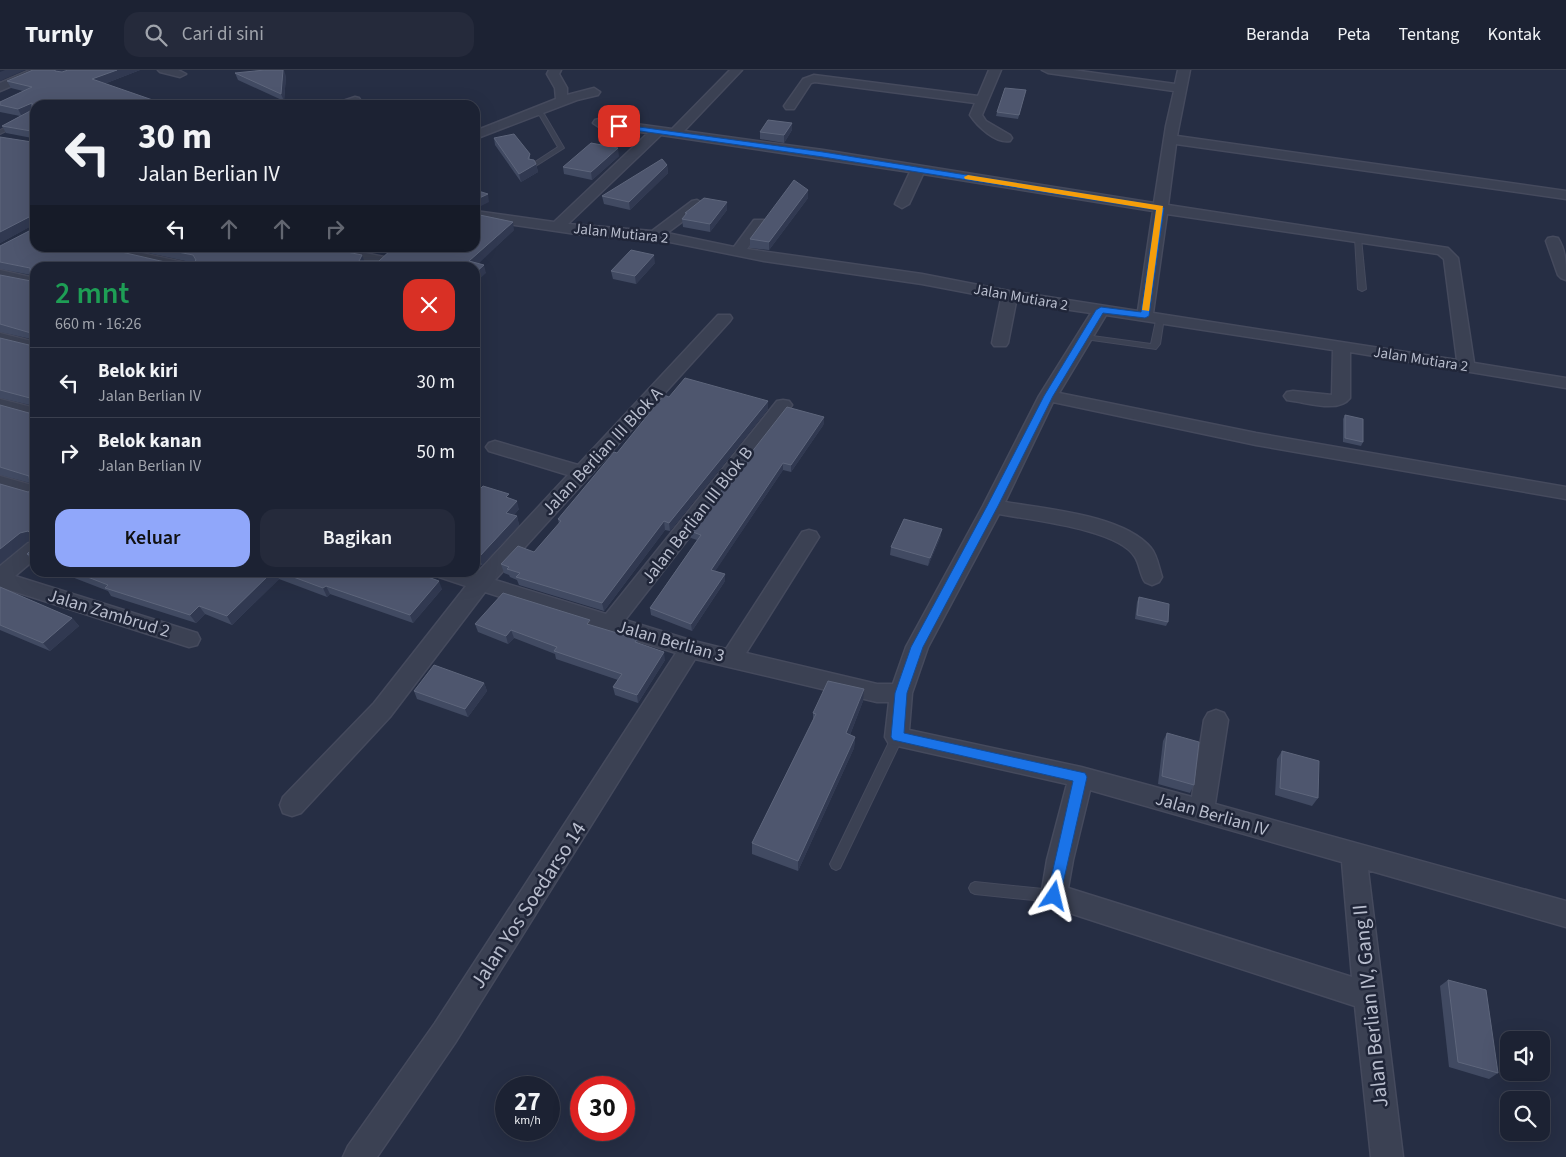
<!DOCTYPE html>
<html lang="id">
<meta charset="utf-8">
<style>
:root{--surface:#1c2233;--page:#252a3b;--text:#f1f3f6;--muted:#a0a4ac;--line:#3a3f4e;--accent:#90a7fa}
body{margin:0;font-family:"Source Sans 3",sans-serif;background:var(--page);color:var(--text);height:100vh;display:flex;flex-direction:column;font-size:19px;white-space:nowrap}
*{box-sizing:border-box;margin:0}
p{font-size:16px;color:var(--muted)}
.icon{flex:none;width:28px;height:28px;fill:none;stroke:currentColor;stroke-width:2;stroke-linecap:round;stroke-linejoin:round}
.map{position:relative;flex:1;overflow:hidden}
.sheet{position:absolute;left:30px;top:192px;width:450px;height:315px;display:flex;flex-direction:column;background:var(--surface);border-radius:15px;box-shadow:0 5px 20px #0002,0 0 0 1px var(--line)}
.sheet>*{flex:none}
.guide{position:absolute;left:30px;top:30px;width:450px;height:152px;border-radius:15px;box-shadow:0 5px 20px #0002,0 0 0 1px var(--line);background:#1c2233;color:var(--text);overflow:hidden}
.buttons{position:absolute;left:1500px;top:961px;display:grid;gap:10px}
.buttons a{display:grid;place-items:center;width:50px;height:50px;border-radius:10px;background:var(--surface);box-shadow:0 5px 20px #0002,0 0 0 1px var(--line);font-size:25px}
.speed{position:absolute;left:495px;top:1006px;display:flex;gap:10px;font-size:25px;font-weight:700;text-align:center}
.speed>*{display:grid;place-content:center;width:65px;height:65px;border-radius:50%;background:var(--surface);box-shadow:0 5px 20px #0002,0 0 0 1px var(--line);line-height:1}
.speed small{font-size:12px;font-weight:400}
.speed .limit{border:8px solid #d22;background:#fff;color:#111}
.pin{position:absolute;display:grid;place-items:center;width:42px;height:42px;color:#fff;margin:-21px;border-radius:10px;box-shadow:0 2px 8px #0006}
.me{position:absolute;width:55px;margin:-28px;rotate:10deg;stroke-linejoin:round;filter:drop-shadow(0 0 4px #0008)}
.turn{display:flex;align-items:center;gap:18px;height:105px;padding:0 25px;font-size:22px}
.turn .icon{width:65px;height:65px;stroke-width:2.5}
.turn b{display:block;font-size:35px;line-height:42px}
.lanes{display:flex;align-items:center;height:48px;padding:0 25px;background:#0003;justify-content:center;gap:25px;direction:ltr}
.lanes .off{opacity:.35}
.round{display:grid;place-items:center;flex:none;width:52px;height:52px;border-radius:15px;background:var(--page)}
.summary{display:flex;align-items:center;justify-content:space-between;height:85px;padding:0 25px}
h1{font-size:30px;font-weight:600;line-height:38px;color:#1e9e55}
.action{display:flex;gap:10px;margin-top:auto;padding:10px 25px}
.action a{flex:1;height:58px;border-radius:15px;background:var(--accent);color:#111;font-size:20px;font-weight:600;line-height:58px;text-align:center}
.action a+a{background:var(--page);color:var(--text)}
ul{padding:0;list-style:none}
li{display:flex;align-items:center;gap:15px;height:70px;padding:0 25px;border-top:1px solid var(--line)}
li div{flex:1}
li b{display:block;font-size:19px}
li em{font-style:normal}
header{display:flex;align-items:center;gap:30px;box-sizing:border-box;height:70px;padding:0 25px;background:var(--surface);border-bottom:1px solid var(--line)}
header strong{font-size:24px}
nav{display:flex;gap:28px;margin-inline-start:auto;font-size:18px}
.search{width:350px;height:45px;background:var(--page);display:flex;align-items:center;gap:12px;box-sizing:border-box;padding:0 18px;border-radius:15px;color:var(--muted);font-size:19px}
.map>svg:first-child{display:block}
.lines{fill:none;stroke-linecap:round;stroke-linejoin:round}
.lane-casing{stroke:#454a5d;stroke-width:2}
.street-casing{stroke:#454a5d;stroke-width:3}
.lane{fill:#3b4153;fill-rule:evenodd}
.street{fill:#3b4153;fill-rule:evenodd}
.wall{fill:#414a62}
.shaded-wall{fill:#313951}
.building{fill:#4e566e;stroke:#5e667c}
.route{fill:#1a73e8;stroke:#114b97}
.slow{fill:#f59e0b}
.labels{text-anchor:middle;stroke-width:5;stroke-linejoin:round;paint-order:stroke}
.far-street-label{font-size:15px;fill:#b8bdcd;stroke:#202639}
.street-label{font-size:18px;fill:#b8bdcd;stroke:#202639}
.near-street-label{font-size:21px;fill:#b8bdcd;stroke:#202639}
</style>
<header>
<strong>Turnly</strong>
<div class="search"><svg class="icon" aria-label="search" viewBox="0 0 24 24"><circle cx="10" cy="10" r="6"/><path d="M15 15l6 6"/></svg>Cari di sini</div>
<nav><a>Beranda</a><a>Peta</a><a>Tentang</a><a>Kontak</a></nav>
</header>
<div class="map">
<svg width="1566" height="1087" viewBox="0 0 1566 1087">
<rect width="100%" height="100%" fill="#262e44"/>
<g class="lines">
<g class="lane-casing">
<g id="lane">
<path d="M536,41H540L544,44L564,78L534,97L531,95L532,94L558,77L540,46L535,42Z"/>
<path d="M35,42V46L0,64V60Z"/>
<path d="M1358,166L1361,168L1366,219L1362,221L1358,219L1355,168Z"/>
<path d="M1157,246H1163L1164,248L1160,274L1156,279L1085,269L1081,267L1085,265L1151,274Z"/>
<path d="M897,662L901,664L903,667L840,798L836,800L832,798L830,794L832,790L893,664Z"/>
<path d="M975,812L1053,820L1057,822L1059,826L1057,830L1053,832L975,824L971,822L969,818L971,814Z"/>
</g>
</g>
<g class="street-casing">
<g id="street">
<path d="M30,0H46L44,2L0,21V13Z"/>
<path d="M158,0H178L186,4L180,7L160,2Z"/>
<path d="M549,0H561L559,4L567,18V25L594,18L600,22L598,25L577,30L475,69V61L556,29L555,18L547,4Z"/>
<path d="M730,0H742L684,61L823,80L1154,133L1166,56L1174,21L1048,3L1042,0H1073L1175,14L1178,0H1190L1177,66L1566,121V129L1176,74L1168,135L1448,178L1458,188L1474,293L1566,308V318L1350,282V328C1339,343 1308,333 1293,331L1287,330L1284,326L1287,322L1293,321L1332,325L1333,280L1106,245L1059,323L1256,363L1566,417V429L1256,375L1053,332L1005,432C1045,439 1124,445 1151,478C1157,485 1159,498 1162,507L1159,512L1152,515L1145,512C1140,505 1140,495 1135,487C1119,459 1030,450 999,444L928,577L912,623L909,660L1081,697L1192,727L1204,650L1208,643L1216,640L1224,643L1228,650L1215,734L1566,831V857L1368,800L1403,1087H1371L1355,936L1045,835L1041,826L1047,790L1067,714L889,674L885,667L889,632H877L695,589L455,973L377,1087H343L348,1076L435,953L676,583L485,522L390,647L301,743L292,746L283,743L280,735L283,727L374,633L466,516L439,507L436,502L476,504L568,405L489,381L486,377L489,373L495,371L578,395L718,245H730L732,248L730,251L495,510L606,544L777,331L783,330L789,331L792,335L789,339L625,550L690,570L726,579L802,462L809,460L816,462L819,467L746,583L877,614H893L906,577L983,436L1039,326L1091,243L1016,232L1008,273L1006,276H994L992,273L1001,229L922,214L764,191L655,169L583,165L475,149V141L554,152L648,63L599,57L593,53L595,50L599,49L672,59ZM661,65L910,102L895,134L902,138L909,134L923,104L1153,141L1138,241L1009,221L922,204L747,179L766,153L764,150H754L734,177L667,163L702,137L704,134L697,130L692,131L652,161L568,154ZM1167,144L1438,184L1444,189L1457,290L1153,243ZM1090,720L1342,792L1352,907L1068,818L1073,790Z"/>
<path d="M989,0H1001L982,45L986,51L1010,65L1012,68L1010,71C996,74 977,56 970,45L975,33L815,12L811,13L794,39H786L784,36L803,9L814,5L978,26Z"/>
<path d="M355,27L359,28L361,31L359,34L338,35L340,32Z"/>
<path d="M1553,167L1558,168C1566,181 1566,194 1566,210L1561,208L1558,205L1546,171L1548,168Z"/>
<path d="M95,178H119L196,195L198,198H169L97,181Z"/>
<path d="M316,178H341L384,187L386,190L384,193L379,194L318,181Z"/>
<path d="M0,200L35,208V218L0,210Z"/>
<path d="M0,263L35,272V282L0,273Z"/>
<path d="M0,329L35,338V350L0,340Z"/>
<path d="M0,406L35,416V429L0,419Z"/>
<path d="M35,471V489L15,506L197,563L200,569L197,575L189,577L0,517V496L28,473Z"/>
</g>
</g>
<use href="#lane" class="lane"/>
<use href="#street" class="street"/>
</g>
<g class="wall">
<path d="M33,0H140L104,14L35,35V178L165,192H190L125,178H327L364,191H379L514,160L478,193L486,203L475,198H35V494L33,493L27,484L30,481V470L27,472L0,494V414L28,422L31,421L30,413L0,405V335L29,343L31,342L30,335L0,328V268L29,275L31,274V269L0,262V205L31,211V205L0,199V176L31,160V156L0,173V67L32,72V68L6,63L2,56L20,46L0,42V32L23,21L11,18L7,11Z"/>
<path d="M235,3L286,6L284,31L238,10Z"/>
<path d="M1026,20L1018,49L996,46L997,42Z"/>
<path d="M792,53V60L784,73L760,69V62Z"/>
<path d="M494,68L530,84V89L536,94L538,102L521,112L495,75Z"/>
<path d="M619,86L592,110L564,104L563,97Z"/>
<path d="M667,95L668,103L630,140L604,134L602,126Z"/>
<path d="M808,120V128L769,180L750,178V169Z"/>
<path d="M727,140L710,162L683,157L682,149L685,145V143Z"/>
<path d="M348,178H383L376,183Z"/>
<path d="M655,193L636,214L613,209L611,201Z"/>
<path d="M669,327L768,331V339L670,461L665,460L604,541L519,515L517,510L510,507L509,505L504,503L501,494L534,482L559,454L558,449L617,383Z"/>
<path d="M1345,345L1363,372L1361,376L1343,372V349Z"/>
<path d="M824,354L791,402L783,400L715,501L725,504V511L692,561L651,545L650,538L697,470L691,468L690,461Z"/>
<path d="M475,424L510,429L519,439L514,445L517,446L519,455L482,495L475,493Z"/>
<path d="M942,459L940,468L928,496L890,485L891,477Z"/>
<path d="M59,502H414L442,519L413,553L330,524L327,527L279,509L232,555L205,544L196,553L111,526L108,521Z"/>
<path d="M0,517L72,548L79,556L50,581L0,560Z"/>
<path d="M1139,527L1168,552L1166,556L1135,549L1137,532Z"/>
<path d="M475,554L591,556L637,569L638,573L665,590L638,633L615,625L613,617L618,610L556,589L555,584L514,568L508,574L478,562Z"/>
<path d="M484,613L487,621L468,647L417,629L414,621Z"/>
<path d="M863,631L850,665L855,667L854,678L798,801L752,784V773L813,650V643Z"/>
<path d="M1167,663L1194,715L1190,723L1158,714L1163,671Z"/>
<path d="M1282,681L1318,728L1312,736L1275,725L1277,689Z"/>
<path d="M1448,910L1498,1003L1489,1009L1449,997L1440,916Z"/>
</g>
<g class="shaded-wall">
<path d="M5,0H25L0,11V2Z"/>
<path d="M55,0H71L58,8Z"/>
<path d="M117,0H140L96,17L92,9Z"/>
<path d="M283,0H284L286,6L284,31L281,24Z"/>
<path d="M32,33L35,38L22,47L18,39Z"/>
<path d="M792,53V60L784,73V65Z"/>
<path d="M618,78L619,86L592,110L591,102Z"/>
<path d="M536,94L538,102L521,112L519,104Z"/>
<path d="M667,95L668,103L630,140L629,132Z"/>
<path d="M808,120V128L769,180V172Z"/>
<path d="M488,124L489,132L475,139V130Z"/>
<path d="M727,132V140L710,162V154Z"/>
<path d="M31,146L35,154L0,173V162Z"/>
<path d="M513,152L514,160L474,198L469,191Z"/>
<path d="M374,178H383L376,183Z"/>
<path d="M362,185L365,193L359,191Z"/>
<path d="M654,185L655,193L636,214L635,206Z"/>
<path d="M484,195L486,203L475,213V203Z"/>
<path d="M768,331V339L670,461L669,453Z"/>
<path d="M477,342L479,350L475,354V343Z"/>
<path d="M824,347V354L791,402V395Z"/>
<path d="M783,393V400L712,506L711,500Z"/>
<path d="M517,431L519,439L509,451L506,443Z"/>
<path d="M517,446L519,455L482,495L479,487Z"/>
<path d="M664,451L665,460L604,541L602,533Z"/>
<path d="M942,459L940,468L928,496L930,488Z"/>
<path d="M28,461L34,469L27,472L0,494V479L20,463Z"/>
<path d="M272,502H276L279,509L232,555L227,546Z"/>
<path d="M725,504V511L692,561L691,554Z"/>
<path d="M439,511L442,519L413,553L410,545Z"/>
<path d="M326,516L330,524L327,527L323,518Z"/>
<path d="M199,536L205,544L196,553L190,545Z"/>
<path d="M72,548L79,556L50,581L43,573Z"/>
<path d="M511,560L514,568L508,574L506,566Z"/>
<path d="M664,582L665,590L638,633L637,625Z"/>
<path d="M484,613L487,621L468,647L465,639Z"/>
<path d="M864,619L863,631L846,675V663Z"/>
<path d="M855,667L854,678L798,801V791Z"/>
</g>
<g class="building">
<path d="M33,0H55V1L62,2L68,0H117L92,9L167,35H35V178H104L165,192H194L196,190L193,185L158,178H327L362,185L359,191H379L393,178H475V144L513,152L469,191L484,195L475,203V198H35V488L27,484L30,481V463L28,461L20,463L0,479V414L28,422L31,421L29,406L0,397V335L29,343L31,342L30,328L0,320V268L29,275L31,274V263L0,254V205L31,211L30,198L0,192V176L31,160V146L0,162V67L32,72L31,61L2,56L32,40V33L18,39L0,35V32L32,17L7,11Z"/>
<path d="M265,0H283L281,24L235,3Z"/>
<path d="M1005,18L1026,20L1019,45L997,42Z"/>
<path d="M768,50L792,53L784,65L760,62Z"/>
<path d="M514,64L530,84L528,89L534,90L536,94L519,104L494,68Z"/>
<path d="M591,73L618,78L591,102L563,97Z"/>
<path d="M662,89L667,95L629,132L602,126Z"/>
<path d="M794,110L808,120L769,172L750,169Z"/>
<path d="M475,120L488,124L475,130Z"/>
<path d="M704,128L727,132L710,154L682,149L687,143H685Z"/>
<path d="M631,180L654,185L635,206L611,201Z"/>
<path d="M685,308L768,331L669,453L664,451L602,533L516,507L520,503L507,499L509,497L501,494L518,476L534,482L561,451L558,449L614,382L617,383L664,325L669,327Z"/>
<path d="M787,337L824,347L791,395L783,393L711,500L725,504L691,554L650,538L701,465L690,461Z"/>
<path d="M1345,345L1363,349V372L1345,368Z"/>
<path d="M483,416L509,424L506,427L517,431L506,443L517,446L479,487L475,485V424Z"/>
<path d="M904,449L942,459L930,488L891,477Z"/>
<path d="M75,502H272L227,546L199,536L190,545L105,518L108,515Z"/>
<path d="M280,502H414L439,511L410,545L326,516L323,518Z"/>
<path d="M0,517L72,548L43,573L0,555Z"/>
<path d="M503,523L590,550L587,554L637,569L635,572L664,582L637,625L613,617L622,604L554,581L557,577L511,560L506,566L475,554Z"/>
<path d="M1139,527L1169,534L1168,552L1137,545Z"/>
<path d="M434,595L484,613L465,639L414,621Z"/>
<path d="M828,611L864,619L846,663L855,667L798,791L752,773L816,644L813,643Z"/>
<path d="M1167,663L1199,672L1194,715L1162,706Z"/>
<path d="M1282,681L1319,691L1318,728L1280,718Z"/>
<path d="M1448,910L1486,920L1498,1003L1458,992Z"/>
</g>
<path class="route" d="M617,54L823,82L1160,136L1164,138L1149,246L1145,248L1103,243L1053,326L998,436L923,577L907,623L904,663L1085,703L1087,707L1059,831L1054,833L1049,831L1047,826L1073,711L893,670L891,667L895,623L911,577L987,436L1044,326L1096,240L1101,237L1141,242L1156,140L823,87L619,58L617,57Z"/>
<path class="slow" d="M968,105L1163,136L1149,241L1142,240L1156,140L965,109L964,107Z"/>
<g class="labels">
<g class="far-street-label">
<text transform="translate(621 163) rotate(6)" y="5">Jalan Mutiara 2</text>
<text transform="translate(1021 227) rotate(10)" y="5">Jalan Mutiara 2</text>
<text transform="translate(1421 289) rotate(9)" y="5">Jalan Mutiara 2</text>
</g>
<g class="street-label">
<text transform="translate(602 381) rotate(-47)" y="6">Jalan Berlian III Blok A</text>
<text transform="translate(697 445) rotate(-52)" y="6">Jalan Berlian III Blok B</text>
<text transform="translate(109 543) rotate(17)" y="6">Jalan Zambrud 2</text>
<text transform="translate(671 571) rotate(16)" y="6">Jalan Berlian 3</text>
<text transform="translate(1212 744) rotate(16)" y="6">Jalan Berlian IV</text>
</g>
<g class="near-street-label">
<text transform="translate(528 835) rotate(-57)" y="7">Jalan Yos Soedarso 14</text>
<text transform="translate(1370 936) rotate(-96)" y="7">Jalan Berlian IV, Gang II</text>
</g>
</g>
</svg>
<div class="buttons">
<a><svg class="icon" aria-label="sound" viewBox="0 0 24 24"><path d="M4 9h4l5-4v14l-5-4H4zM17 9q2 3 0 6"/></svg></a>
<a><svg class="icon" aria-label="search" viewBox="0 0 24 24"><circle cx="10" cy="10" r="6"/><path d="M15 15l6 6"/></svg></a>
</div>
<div class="speed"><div>27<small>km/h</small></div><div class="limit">30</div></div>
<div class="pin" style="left:619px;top:56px;background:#d93025"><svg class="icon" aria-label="arrive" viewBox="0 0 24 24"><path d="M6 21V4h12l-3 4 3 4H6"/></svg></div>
<svg class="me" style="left:1054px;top:826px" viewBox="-20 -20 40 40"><path d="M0-17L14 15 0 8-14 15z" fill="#1a73e8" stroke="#fff" stroke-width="4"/></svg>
<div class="guide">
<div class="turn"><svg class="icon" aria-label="left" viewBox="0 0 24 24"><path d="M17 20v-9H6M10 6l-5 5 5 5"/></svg><div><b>30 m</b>Jalan Berlian IV</div></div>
<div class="lanes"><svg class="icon" aria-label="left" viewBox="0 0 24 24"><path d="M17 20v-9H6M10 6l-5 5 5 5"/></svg><svg class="icon off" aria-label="ahead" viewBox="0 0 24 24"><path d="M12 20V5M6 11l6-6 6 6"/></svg><svg class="icon off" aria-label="ahead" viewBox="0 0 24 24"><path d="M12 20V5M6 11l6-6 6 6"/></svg><svg class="icon off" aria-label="right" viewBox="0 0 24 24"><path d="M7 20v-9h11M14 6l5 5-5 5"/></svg></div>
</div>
<section class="sheet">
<div class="summary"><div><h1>2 mnt</h1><p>660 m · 16:26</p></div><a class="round" style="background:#d93025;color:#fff"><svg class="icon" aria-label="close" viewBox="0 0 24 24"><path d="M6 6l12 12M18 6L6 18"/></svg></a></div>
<ul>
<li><svg class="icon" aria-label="left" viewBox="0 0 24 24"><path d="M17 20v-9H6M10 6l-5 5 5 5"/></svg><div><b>Belok kiri</b><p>Jalan Berlian IV</p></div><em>30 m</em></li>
<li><svg class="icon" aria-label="right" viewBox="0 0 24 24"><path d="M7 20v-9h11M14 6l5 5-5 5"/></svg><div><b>Belok kanan</b><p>Jalan Berlian IV</p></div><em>50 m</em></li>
</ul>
<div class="action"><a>Keluar</a><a>Bagikan</a></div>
</section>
</div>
